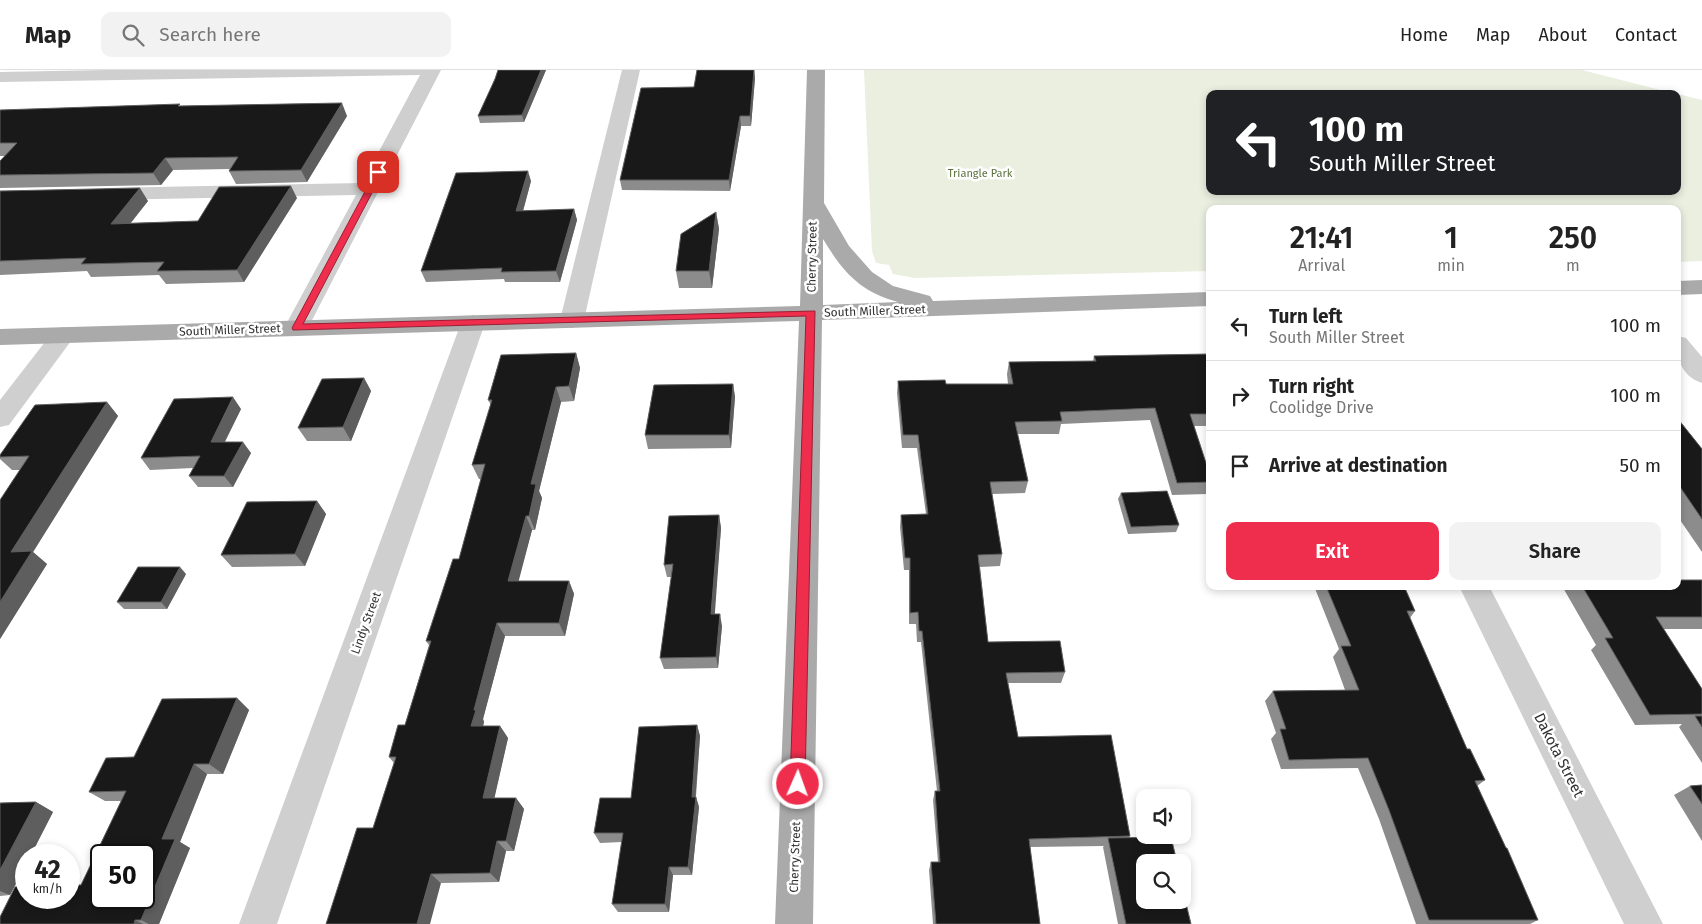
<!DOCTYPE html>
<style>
:root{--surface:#fff;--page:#f2f2f2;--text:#222;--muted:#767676;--line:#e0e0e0;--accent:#ef2e4e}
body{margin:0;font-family:"Fira Sans",sans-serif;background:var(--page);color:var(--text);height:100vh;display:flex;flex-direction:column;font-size:19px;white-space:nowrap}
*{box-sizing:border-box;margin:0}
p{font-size:16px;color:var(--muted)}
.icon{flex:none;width:28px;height:28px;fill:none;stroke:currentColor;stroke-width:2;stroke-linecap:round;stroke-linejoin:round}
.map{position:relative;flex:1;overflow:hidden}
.sheet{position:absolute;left:1206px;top:135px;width:475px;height:385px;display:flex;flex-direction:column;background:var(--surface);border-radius:10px;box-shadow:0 2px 8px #0003}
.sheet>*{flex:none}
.banner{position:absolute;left:1206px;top:20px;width:475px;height:105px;border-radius:10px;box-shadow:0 2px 8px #0003;background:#202124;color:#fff;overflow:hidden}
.buttons{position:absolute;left:1136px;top:719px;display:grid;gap:10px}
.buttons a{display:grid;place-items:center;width:55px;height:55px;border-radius:10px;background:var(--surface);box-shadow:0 2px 8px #0003;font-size:25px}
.speed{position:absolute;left:15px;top:774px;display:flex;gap:10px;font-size:25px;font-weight:700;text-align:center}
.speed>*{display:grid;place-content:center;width:65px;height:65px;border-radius:50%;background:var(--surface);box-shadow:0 2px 8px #0003;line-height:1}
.speed small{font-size:12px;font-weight:400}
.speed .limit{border:2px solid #111;border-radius:8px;background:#fff;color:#111}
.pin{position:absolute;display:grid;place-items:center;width:42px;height:42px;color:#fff;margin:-21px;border-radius:10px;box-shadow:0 2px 8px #0006}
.me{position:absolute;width:55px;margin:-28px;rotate:2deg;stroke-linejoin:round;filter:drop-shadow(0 0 4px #0008)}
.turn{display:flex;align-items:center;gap:18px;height:105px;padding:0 20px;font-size:22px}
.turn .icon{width:65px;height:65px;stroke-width:2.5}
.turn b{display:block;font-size:35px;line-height:42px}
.eta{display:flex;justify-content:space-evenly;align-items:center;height:85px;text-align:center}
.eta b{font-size:30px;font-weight:600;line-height:35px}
.primary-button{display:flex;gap:10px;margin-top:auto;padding:10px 20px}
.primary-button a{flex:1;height:58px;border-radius:10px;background:var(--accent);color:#fff;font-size:20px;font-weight:600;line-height:58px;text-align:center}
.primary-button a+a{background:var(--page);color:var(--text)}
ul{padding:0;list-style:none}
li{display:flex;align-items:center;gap:15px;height:70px;padding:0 20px;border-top:1px solid var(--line)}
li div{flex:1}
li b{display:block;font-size:19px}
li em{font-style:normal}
header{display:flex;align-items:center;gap:30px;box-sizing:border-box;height:70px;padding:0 25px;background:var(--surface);border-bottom:1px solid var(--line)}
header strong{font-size:24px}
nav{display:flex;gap:28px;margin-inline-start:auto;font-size:18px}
.search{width:350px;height:45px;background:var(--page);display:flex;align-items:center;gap:12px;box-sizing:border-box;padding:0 18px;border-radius:10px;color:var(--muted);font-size:19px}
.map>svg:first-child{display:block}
.green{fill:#eaefe0}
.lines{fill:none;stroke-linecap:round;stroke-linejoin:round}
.minor{fill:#cfcfcf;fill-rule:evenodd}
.major{fill:#aaa;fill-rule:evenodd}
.wall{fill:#8c8c8c}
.shaded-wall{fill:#5e5e5e}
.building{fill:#191919;stroke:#5e5e5e;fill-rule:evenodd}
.route{fill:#ef2e4e;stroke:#9b1e33}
.labels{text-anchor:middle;stroke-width:5;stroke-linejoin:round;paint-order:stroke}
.far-park-label{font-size:11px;fill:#5a713c;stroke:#fff}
.street-label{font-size:12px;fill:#323232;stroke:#fff}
.near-street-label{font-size:15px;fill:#323232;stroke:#fff}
</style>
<header>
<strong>Map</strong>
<div class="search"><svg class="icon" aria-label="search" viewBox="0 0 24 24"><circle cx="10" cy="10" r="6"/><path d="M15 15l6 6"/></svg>Search here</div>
<nav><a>Home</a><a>Map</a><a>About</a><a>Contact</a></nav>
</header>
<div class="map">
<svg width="1702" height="854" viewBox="0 0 1702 854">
<rect width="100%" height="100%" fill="#fff"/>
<path class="green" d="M864,0H1582L1676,24H1210V121H1678V24L1702,30V191L1678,192V139H1210V201L915,208L893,204L889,195L876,193L872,181Z"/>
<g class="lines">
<g class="minor">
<path d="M106,0H441L308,258L304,264L296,266L288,264L284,258L356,125L106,130L99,128L96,124L99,120L106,118L362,113L420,5L0,12V2Z"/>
<path d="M622,0H640L584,250L580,255L572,258L564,255L560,250Z"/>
<path d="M473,245L481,248L485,253L277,854H239L461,253L465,248Z"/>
<path d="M63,257L71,259L75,265L71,271L9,355L0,357V330L55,259Z"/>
<path d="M1678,266L1686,268L1702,287V313C1680,306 1675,285 1678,266Z"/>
<path d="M1459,516H1489L1663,854H1624Z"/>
</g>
<g class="major">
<path d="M807,0H825L824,133L849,176L872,202L893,216L930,226L933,231L1210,222V236L822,250L813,854H775L799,251L0,275V259L800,236ZM823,169C843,202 860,222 898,232L823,235Z"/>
<path d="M1702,210V224L1678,225V211Z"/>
</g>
</g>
<g class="wall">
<path d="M498,0H546L524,52L480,53L478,46L495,9Z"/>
<path d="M697,0H754L755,8L751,56H741L730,121L622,120L620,110L694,17Z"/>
<path d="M181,36L347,46L307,112L236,114L229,101L230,99L173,100L161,115L0,118V91L5,86H0V40Z"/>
<path d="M531,111L523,141L574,139L577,150L560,212H505L504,209L426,212L421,201Z"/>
<path d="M0,121L148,131L131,153L198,151L297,128L244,212L166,214L159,205L91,207L87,201L0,205Z"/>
<path d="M716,142L719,159L712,218H679L676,201Z"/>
<path d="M576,283L580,298L574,331L561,332L539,421L542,428L535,460H532L518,511H569L574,524L565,566H505L483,649L484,652L483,656H500L508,668L494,728H516L524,739L514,781H506L499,812L441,813L373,758L394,693L389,687L405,655L429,575L426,571L459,489L481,409H479L472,395L491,335L488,330Z"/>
<path d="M1210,284V356H1194L1210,405V417L1207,424L1172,425L1150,350L1061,354L1059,364H1017L1028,411L1025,423L992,424L1002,484L1000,496L980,497L988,572L1065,602L1061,613H1008L1018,667L1130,766L1129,767L1191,854H1118L1103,777L1104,776L1030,777L1040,854H933L929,800L931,792H938L933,730L935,721H937L921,572H917L916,554H909V500H904L900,457L901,445L926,444L917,378H902L897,323L898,311L946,314H1008L1007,304L1009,292L1093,291L1094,286Z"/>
<path d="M364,308L371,321L351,371H307L298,358Z"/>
<path d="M733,314L735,327L731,378L648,379L645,365Z"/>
<path d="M107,332L118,346L33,482L47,494L0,569L20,400H12L0,389V385Z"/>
<path d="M241,339L225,372L251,383L233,417H198L189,406L193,398L150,400L141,388Z"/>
<path d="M1678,349L1702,379V482L1678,447Z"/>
<path d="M1121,423L1179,455L1176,462L1128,464L1118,429Z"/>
<path d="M317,431L326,444L305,496L232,497L221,485Z"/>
<path d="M719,445L721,458L714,544L722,556L718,598L664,599L660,588L672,507H667L664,495Z"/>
<path d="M186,504L167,539H124L117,532Z"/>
<path d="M1702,510V559H1663L1702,619V693L1679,657L1682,654L1635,655L1591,580L1596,575L1562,516H1678Z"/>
<path d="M1314,516H1404L1415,541L1410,548L1467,679L1485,710L1477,716L1538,850L1530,854H1416L1379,749L1358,698L1281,699L1271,669L1276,663L1265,631L1273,621L1345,620L1333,587L1339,579Z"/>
<path d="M237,628L249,640L223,704H207L180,772L190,778L159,854H0L81,815L121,731H105L89,722L134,687Z"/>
<path d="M697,655L700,666L696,727L699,737L692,805H673L669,842H618L612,834L622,772L600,773L594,763L631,728Z"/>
<path d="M1702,715V771L1674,725L1690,716Z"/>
<path d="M36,732L53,742L10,825L0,826V733Z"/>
</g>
<g class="shaded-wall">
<path d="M541,0H546L524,52L522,45Z"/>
<path d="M754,0L755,8L751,56L750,46Z"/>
<path d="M342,33L347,46L307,112L301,100Z"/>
<path d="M740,46L741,56L730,121L729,110Z"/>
<path d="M165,88L173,100L161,115L153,103Z"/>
<path d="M528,101L531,111L520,152L516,141Z"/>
<path d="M291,116L297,128L244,212L237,200Z"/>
<path d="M140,118L148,131L120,166L111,154Z"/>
<path d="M574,139L577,150L560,212L556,201Z"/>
<path d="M716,142L719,159L712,218L709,201Z"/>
<path d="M576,283L580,298L574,331L569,316Z"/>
<path d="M364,308L371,321L351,371L343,357Z"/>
<path d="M733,314L735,327L731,378L729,365Z"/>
<path d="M556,317L561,332L539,421L542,428L535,460L529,446L531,414Z"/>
<path d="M233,327L241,339L219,383L211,372Z"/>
<path d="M107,332L118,346L33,482L47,494L0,569V532L11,482Z"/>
<path d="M243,372L251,383L233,417L224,406Z"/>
<path d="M317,431L326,444L305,496L295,484Z"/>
<path d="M719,445L721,458L714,556L711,544Z"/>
<path d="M526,446L532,460L515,525L508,511Z"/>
<path d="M180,497L186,504L167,539L161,532Z"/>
<path d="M569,511L574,524L565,566L559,553Z"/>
<path d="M720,544L722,556L718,598L716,587Z"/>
<path d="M497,553L505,566L483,649L484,652L480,668L471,656L474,640Z"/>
<path d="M237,628L249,640L223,704L209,694Z"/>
<path d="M697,655L700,666L695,733L696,727L699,737L692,805L688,797L692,727Z"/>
<path d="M500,656L508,668L492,739L483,728Z"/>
<path d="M194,694L207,704L180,772L190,778L159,854H149L141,850L162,769Z"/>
<path d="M516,728L524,739L514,781L506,771Z"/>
<path d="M36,732L53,742L31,785H26V794L10,825L0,821V800Z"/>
<path d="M497,771L506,781L499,812L490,803Z"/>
<path d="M669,797L673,805L669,842L665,834Z"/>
<path d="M431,804L441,813L430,854H417Z"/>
<path d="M135,850L143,854H134Z"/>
</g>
<g class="building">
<path d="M498,0H541L522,45L478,46L495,9Z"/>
<path d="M697,0H754L750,46H740L729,110H620L641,18L694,17Z"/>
<path d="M342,33L301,100L229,101L238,87L165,88L153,103L0,105V91L17,73H0V40L180,34L178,36Z"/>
<path d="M528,101L516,141L574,139L556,201L501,202L502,198L421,201L456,103Z"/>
<path d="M291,116L237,200L157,201L164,192L81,194L86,188L0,191V121L140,118L111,154L198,151L219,117Z"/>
<path d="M716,142L709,201H676L681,164Z"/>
<path d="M576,283L569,316L556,317L531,414H536L529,446H526L508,511H569L559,553H497L474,640H476L471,656H500L483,728H516L506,771H497L490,803L431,804L417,854H326L357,758H373L396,687H389L398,655H405L431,571H426L453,489H459L485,394L472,395L492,330H488L501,285Z"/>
<path d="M1210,284V344H1190L1210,405V412L1177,413L1155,338L1060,342L1062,351L1015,352L1028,411L990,412L1002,484L978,485L988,572L1060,571L1065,602L1006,603L1018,667L1111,665L1130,766L1029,769L1040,854H936L931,792H940L935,721H940L922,561H919L918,542L910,543V488H905L901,445L928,444L918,365H903L898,311L945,310L946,314H1013L1009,292L1096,291L1094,286Z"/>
<path d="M364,308L343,357L298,358L322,309Z"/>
<path d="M733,314L729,365H645L654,315Z"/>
<path d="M233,327L211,372H243L224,406H189L200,386L141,388L174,329Z"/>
<path d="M107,332L11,482L32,481L0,532V430L29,386L0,387V385L35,335Z"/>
<path d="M1678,349L1702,379V449L1678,414Z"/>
<path d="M1167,421L1179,455L1131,457L1121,423Z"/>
<path d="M317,431L295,484L221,485L247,432Z"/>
<path d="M719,445L711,544H720L716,587L660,588L673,494L664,495L669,446Z"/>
<path d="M138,497H180L161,532H117Z"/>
<path d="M1678,510H1702V547H1656L1702,619V644L1650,645L1605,568H1613L1582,516H1678Z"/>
<path d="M1326,516H1404L1415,541H1407L1467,679H1470L1485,710L1475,711L1506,778H1507L1538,850H1429L1389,740L1368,688L1289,690L1280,659H1286L1273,621L1359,620L1341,576H1351Z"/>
<path d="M237,628L209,694H194L162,769H175L141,850H135L134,854H0V847L15,817L26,816V828H69V815H81L126,721L89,722L106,688L134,687L162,629ZM101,785H144V828H101Z"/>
<path d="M1695,646H1702V657Z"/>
<path d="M697,655L692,727H696L688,797H669L665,834H612L623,763H594L600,728H631L639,657Z"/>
<path d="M1702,715V734L1690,716Z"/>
<path d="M36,732L0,800V733Z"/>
<path d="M1171,767L1177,792H1145V830H1182V817L1191,854H1126L1108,768Z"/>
</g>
<path class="route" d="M376,101L383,102L303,254L815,241L805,714L803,719L798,721L792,719L790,714L806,246L293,260L292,258Z"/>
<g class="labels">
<g class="far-park-label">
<text x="980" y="107">Triangle Park</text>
</g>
<g class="street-label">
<text transform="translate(812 187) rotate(-89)" y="4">Cherry Street</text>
<text transform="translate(875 241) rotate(-2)" y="4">South Miller Street</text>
<text transform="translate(230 260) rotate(-2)" y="4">South Miller Street</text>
<text transform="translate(366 553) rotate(-70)" y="4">Lindy Street</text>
<text transform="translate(795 787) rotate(-88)" y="4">Cherry Street</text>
</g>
<g class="near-street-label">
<text transform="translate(1559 685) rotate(63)" y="5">Dakota Street</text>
</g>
</g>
</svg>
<div class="buttons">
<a><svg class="icon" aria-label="sound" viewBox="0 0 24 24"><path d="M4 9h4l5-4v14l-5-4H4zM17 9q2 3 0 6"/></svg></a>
<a><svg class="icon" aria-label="search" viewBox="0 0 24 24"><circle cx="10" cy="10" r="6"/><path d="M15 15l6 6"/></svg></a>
</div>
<div class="speed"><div>42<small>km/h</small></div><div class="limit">50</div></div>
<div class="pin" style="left:378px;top:102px;background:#d93025"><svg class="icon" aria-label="arrive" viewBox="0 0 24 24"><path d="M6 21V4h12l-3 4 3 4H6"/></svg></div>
<svg class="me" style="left:798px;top:714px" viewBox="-20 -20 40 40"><circle r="17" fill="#ef2e4e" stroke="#fff" stroke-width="3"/><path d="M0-11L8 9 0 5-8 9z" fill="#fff"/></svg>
<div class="banner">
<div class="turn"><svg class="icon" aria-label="left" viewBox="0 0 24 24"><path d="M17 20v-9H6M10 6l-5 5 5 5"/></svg><div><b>100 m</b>South Miller Street</div></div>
</div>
<section class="sheet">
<div class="eta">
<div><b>21:41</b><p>Arrival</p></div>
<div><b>1</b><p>min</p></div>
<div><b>250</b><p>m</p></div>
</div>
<ul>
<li><svg class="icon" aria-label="left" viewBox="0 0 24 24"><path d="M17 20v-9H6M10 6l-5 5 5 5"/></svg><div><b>Turn left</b><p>South Miller Street</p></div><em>100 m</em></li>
<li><svg class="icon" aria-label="right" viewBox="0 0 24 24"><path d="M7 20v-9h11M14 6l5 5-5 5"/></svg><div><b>Turn right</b><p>Coolidge Drive</p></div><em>100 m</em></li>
<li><svg class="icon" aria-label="arrive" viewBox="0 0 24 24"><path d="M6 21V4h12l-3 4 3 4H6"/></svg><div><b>Arrive at destination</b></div><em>50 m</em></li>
</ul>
<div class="primary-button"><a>Exit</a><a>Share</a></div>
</section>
</div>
